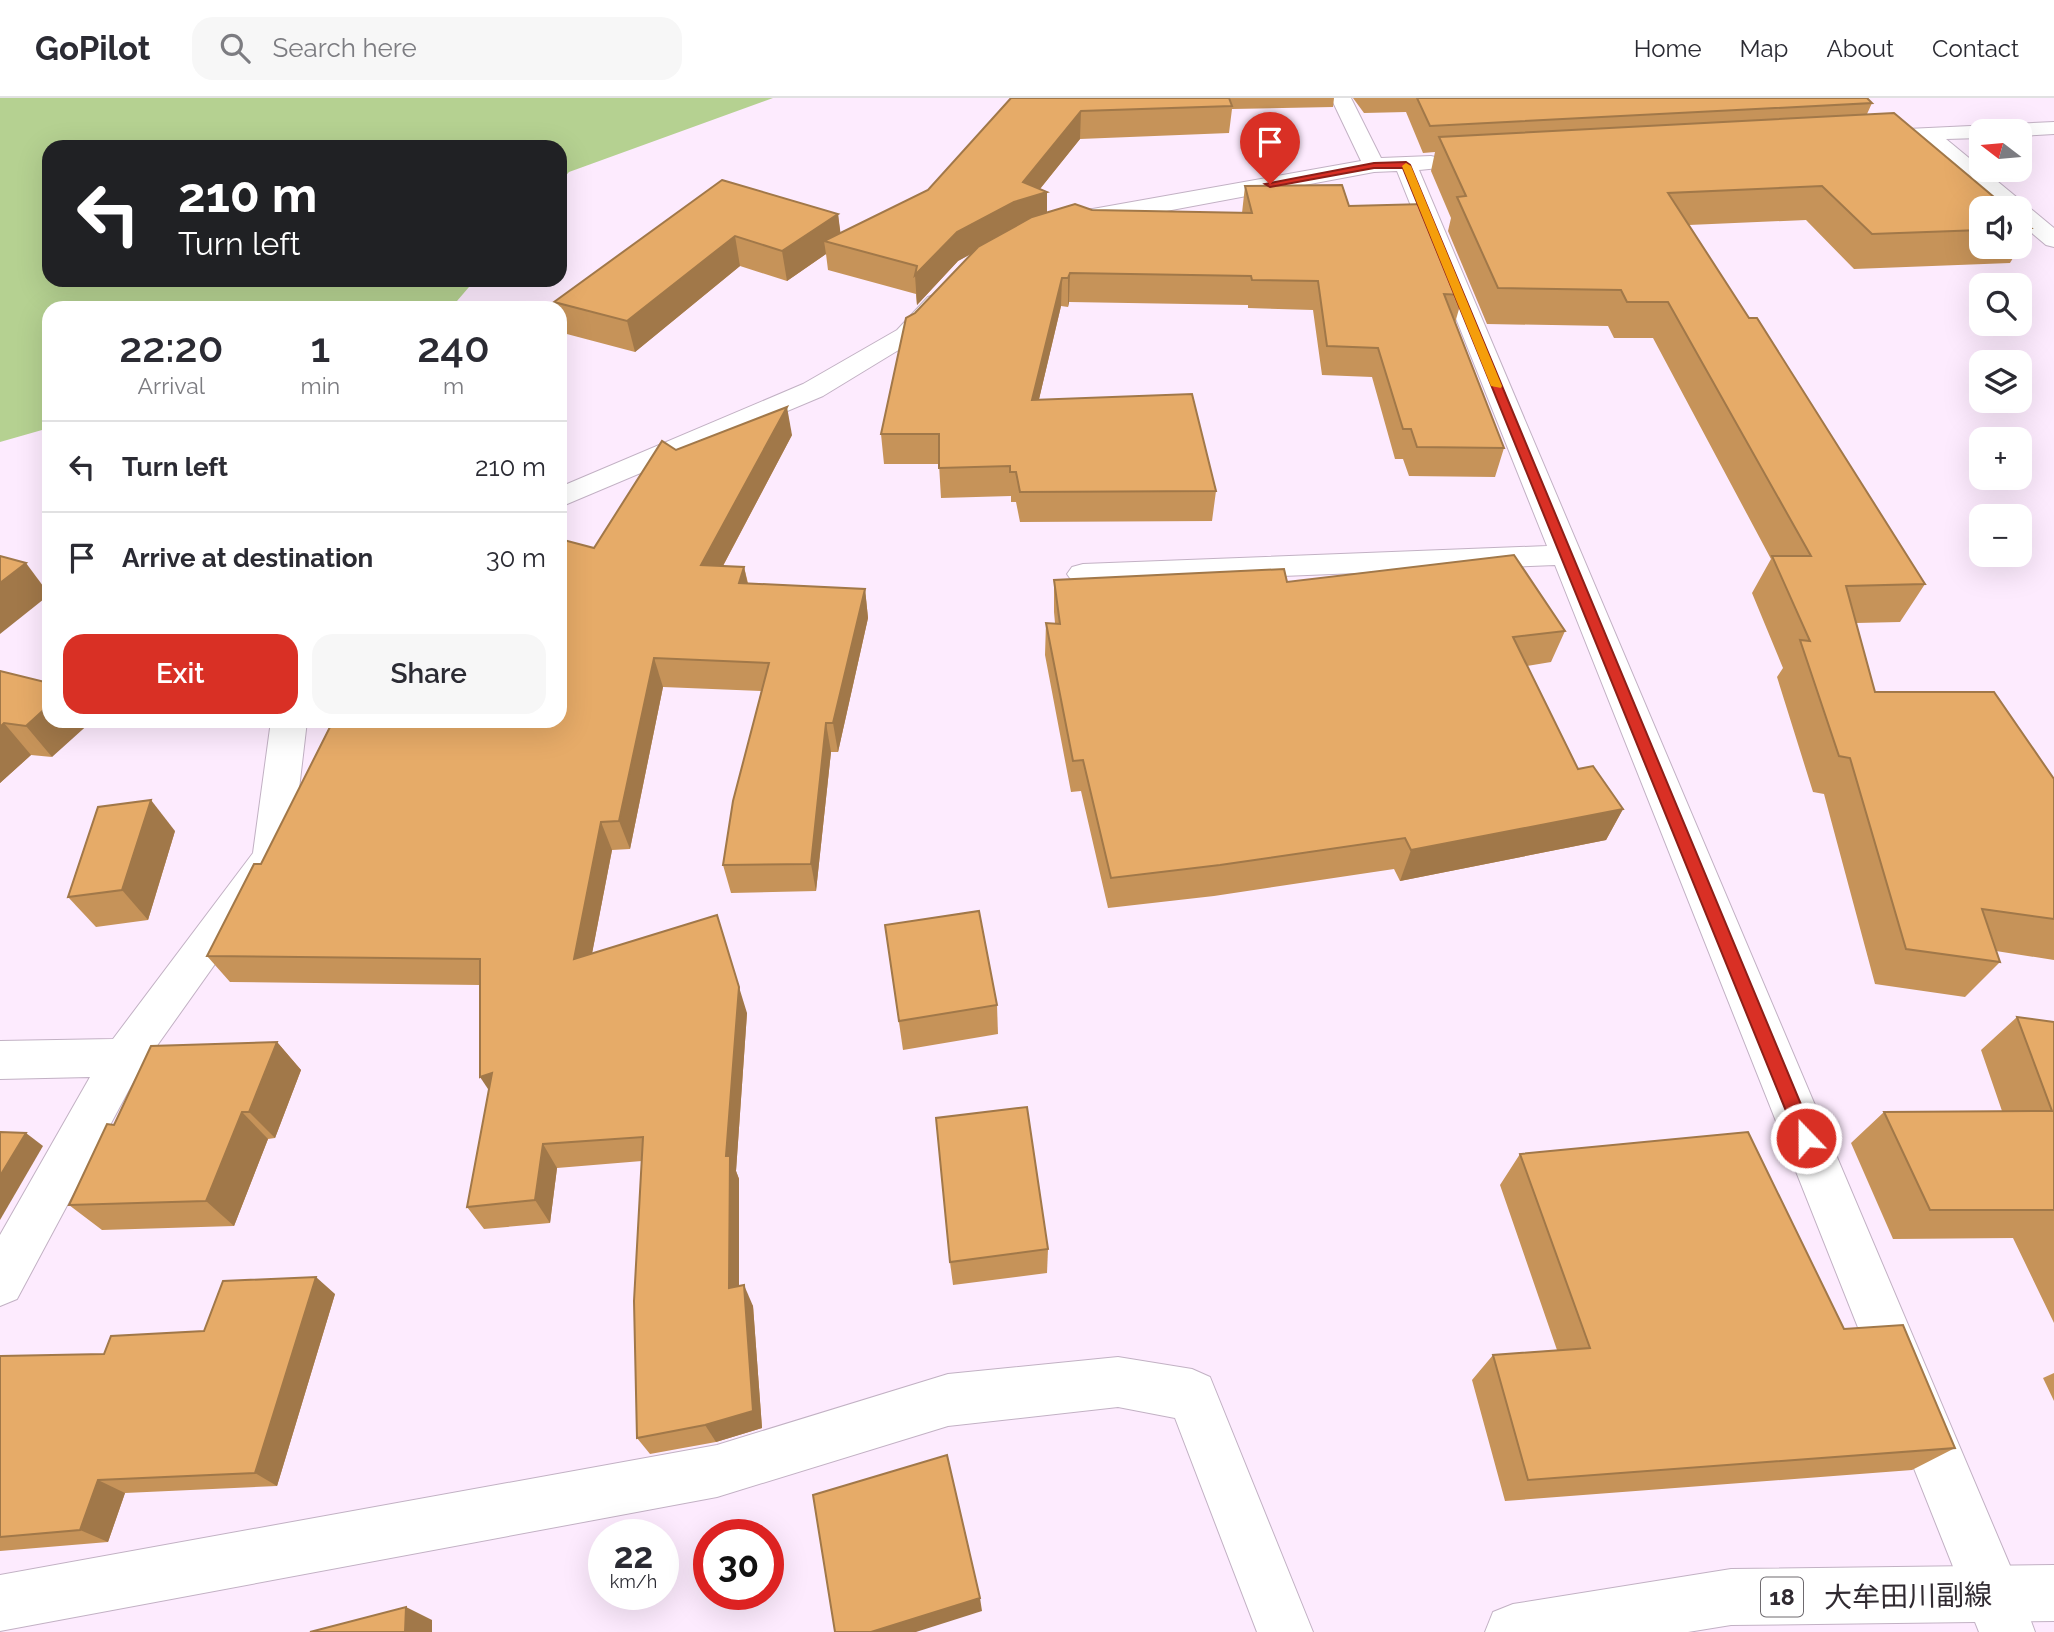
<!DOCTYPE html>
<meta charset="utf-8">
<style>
:root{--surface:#fff;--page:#f7f7f7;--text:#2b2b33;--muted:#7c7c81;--line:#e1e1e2;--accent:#d93025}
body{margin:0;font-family:Raleway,"Noto Sans JP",sans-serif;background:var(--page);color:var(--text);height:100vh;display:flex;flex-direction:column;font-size:26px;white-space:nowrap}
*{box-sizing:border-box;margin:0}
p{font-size:23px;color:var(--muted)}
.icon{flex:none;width:38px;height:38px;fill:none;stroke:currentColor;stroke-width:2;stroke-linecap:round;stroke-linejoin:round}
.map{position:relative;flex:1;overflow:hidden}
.sheet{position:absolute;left:42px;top:203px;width:525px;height:427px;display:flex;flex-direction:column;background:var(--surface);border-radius:21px;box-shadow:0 7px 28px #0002}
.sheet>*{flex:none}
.guide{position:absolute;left:42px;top:42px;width:525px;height:147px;border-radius:21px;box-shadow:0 7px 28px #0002;background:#202124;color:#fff;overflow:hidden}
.needle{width:46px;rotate:286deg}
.controls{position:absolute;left:1969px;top:21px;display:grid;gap:14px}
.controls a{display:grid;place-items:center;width:63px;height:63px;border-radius:14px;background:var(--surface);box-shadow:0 7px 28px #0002;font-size:35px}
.speed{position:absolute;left:588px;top:1421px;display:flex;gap:14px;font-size:35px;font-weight:700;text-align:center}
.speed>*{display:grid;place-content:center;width:91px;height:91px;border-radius:50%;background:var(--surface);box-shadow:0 7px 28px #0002;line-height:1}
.speed small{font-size:18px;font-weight:400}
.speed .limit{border:10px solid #d22;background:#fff;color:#111}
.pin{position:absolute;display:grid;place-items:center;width:60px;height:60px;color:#fff;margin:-72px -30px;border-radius:50% 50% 50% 0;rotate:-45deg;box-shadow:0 0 7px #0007}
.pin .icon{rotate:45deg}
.me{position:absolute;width:77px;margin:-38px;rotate:338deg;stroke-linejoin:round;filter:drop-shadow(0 0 5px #0008)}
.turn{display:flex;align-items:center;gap:24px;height:147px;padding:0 21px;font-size:32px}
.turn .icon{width:91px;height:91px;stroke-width:2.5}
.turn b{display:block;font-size:49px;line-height:60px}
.eta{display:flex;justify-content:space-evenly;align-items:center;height:119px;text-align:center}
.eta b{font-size:42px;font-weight:600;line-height:49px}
.action{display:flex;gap:14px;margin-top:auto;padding:14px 21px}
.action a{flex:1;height:80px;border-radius:21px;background:var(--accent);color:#fff;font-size:28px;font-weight:600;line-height:80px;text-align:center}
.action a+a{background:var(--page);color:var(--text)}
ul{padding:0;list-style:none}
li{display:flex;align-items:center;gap:21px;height:91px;padding:0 21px;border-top:2px solid var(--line)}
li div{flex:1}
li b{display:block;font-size:26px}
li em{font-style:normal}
header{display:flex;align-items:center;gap:42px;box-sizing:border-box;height:98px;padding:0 35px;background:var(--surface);border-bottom:2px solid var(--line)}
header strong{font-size:33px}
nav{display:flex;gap:38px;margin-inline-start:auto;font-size:24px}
.search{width:490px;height:63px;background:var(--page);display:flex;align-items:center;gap:18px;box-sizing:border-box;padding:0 24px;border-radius:21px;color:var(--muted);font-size:26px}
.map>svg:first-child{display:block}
.green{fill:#b5d191}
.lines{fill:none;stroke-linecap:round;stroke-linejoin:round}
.street-casing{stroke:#c2b1c4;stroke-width:2}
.primary-casing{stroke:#c2b1c4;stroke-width:2}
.street{fill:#fff;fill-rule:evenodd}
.primary{fill:#fff;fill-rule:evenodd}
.wall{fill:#c69359}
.shaded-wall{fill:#a17849}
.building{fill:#e6ab68;stroke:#a17849;stroke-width:2}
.route{fill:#d93025;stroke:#8d1f18;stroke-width:2}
.slow{fill:#f59e0b}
.labels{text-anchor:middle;stroke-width:5;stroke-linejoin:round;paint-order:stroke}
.shield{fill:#fff;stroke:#6e6a6f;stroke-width:2}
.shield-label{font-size:23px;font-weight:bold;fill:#302a31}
.near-street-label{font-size:28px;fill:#302a31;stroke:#fff}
</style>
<header>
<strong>GoPilot</strong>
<div class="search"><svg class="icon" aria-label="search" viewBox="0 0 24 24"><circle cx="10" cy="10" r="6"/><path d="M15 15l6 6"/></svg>Search here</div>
<nav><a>Home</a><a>Map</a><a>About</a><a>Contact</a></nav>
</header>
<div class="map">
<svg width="2054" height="1534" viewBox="0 0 2054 1534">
<rect width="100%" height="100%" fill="#fdebfe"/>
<path class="green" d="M0,0H773L569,74L560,84V49H49V182H475L451,210H49V330L0,344Z"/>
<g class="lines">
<g class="street-casing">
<g id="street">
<path d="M1331,0H1351L1381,60L1431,58L1439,60L1442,65L1439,70L1419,72L2014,1477L2035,1534H1979L1555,467L1083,486L1072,483L1067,476L1072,469L1083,466L1547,448L1397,73L1374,74L1070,131L1062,129L1058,124L1062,119L1087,112L1361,63Z"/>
<path d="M2054,24V36L2020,38V33H1981V40L1946,41L2054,130V149L2046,147L2020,125V110H2001L1921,43L1865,45L1858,43L1854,39L1858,35L1865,33Z"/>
<path d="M937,196L946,199L950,204L915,242L823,298L560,409V389L803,286L897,232L928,199Z"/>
<path d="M271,623H307L291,759L139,973L17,1201L0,1208V1137L90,979L0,981V943L113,941L253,755Z"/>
<path d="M1118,1259L1192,1271L1210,1279L1313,1534H1257L1175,1320L1118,1309L948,1328L717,1399L0,1533V1477L717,1347L948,1276Z"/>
</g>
</g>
<g class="primary-casing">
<path id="primary" d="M2054,1467V1523L1731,1527L1688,1534H1485L1493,1514L1513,1506L1731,1471Z"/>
</g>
<use href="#street" class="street"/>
<use href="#primary" class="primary"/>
</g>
<g class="wall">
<path d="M1011,0H1334L1333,9L1232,11L1229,35L1080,41L1040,91L1047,94V115L1092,112L1242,115L1245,88L1349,108L1463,197L1455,225L1504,350L1495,379L1409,378L1403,361H1395L1372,279L1322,277L1313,212L1248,210V207L1069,204L1068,209L1061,208L1039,301L1216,393L1212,423L1020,424L1016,404H1011V398L941,400L939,366H884L881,336L915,215L972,155L958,163L917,207L916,196L828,172L826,156L787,183L740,168L635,254L563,235L560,226V210H555L554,204L722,82L838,116L840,135L928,92Z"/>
<path d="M1353,0H1867L1872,5L1867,16L1981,110V149H2020V121L2031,130L2010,165L1854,171L1806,122L1689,127L1749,220L1925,486L1900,524L1856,525L1875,594L2054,681V862L1996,853L2000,864L1965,899L1875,886L1824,696L1813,694L1777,579L1783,570L1752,495L1771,461L1653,240H1614L1608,228L1487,226L1448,133L1451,120L1431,73L1435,54L1423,55L1406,14L1364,15Z"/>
<path d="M792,337L723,468L744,469L748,485L865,491L868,520L838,654H831L816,793L731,795L723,767L761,593L663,589L630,751L612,752L592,855L747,915L736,1073L739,1081V1188L753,1208L762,1330L716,1344L650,1356L637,1340L642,1063L557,1070L550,1125L484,1131L467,1109L489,992L480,887L230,884L207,858L261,766L330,628L318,629L314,623H560L594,450L676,352Z"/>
<path d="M1054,482L1287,484L1565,533L1551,564L1527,568L1578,671L1623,711L1606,742L1400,783L1394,771L1214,798L1108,810L1081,693L1071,694L1045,557L1046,525H1055L1054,514Z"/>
<path d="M0,573L52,659L31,657L0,685Z"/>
<path d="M175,733L148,822L96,829L68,799Z"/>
<path d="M885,827L997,907L998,936L903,952Z"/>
<path d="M2017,919L2054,924V1225L2013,1140L1893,1141L1851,1045L1884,1014L2002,1013L1981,952Z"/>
<path d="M277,944L301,972L275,1040L268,1041L234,1128L102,1132L69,1107Z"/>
<path d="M1520,1056L1844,1231L1955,1350L1912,1372L1505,1403L1472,1282L1493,1257L1557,1252L1500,1087Z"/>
<path d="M1048,1151L1047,1175L953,1187L950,1164Z"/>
<path d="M335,1196L277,1388L125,1395L108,1444L0,1453V1258L104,1256L204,1233Z"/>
<path d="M2054,1275V1303L2043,1280Z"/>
</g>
<g class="shaded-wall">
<path d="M1081,13L1080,41L1035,97L1047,94V122L1014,133L958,163L917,207L915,177L957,134L1023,84Z"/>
<path d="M838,116L842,146L824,143L826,156L787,183L782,153Z"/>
<path d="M735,138L740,168L635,254L627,223Z"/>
<path d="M1070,175L1069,204L1068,209V180Z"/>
<path d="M1062,180L1061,208L1032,331V302Z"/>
<path d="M787,309L792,337L708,496L701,467Z"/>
<path d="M26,465L49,496V497L0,536V485Z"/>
<path d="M744,469L750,497L739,485Z"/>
<path d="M865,491L868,520L838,654L833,625Z"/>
<path d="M654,560L663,589L630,751L619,723Z"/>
<path d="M49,607V623H92L52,659L26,628Z"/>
<path d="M4,625L31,657L0,685V629Z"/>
<path d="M826,625L831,654L816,793L811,766Z"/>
<path d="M151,702L175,733L148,822L122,792Z"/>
<path d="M1623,711L1606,742L1400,783L1411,752Z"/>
<path d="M601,724L612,752L586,887L574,861Z"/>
<path d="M739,889L747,915L736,1073L739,1081V1211L729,1190L726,1058Z"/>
<path d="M277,944L301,972L275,1040L249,1014Z"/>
<path d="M492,975L496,1003L480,979Z"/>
<path d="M242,1014L268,1041L234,1128L206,1103Z"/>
<path d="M26,1035L43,1048L0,1122V1078Z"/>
<path d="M543,1046L557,1070L550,1125L535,1102Z"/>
<path d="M316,1179L335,1196L277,1388L255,1375Z"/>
<path d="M744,1187L753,1208L762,1330L716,1344L705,1327Z"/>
<path d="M98,1382L125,1395L108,1444L80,1432Z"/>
<path d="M980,1500L982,1513L916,1534H871Z"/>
<path d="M406,1509L432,1522V1534H405Z"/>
</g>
<g class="building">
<path d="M1011,0H1229L1232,8L1081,13L1023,84L1047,94L1014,104L957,134L915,177L917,168L824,143L928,92Z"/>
<path d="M1417,0H1867L1872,5L1430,28Z"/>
<path d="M1894,15L2007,110H1981V132L1872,136L1822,88L1668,95L1749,220H1757L1925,486L1846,488L1875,594H1994L2054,681V821L1982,811L2000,864L1906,851L1850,660L1839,658L1800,542L1810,543L1772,458H1811L1668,204H1627L1621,192L1498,190L1457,99L1466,98L1439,39Z"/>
<path d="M722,82L838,116L782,153L735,138L627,223L554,204Z"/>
<path d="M1342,87L1349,108L1425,106L1463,197L1444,196L1504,350L1417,349L1411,331H1403L1378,250L1327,248L1318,183L1252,182L1251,178L1070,175L1068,180H1062L1032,302L1192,296L1216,393L1020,394L1016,374H1010V368L939,370V336H881L906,220L915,215L978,149L1032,119L1075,106L1092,112L1252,115L1245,88Z"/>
<path d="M2020,121L2031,130H2020Z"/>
<path d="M787,309L701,467L744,469L739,485L865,491L833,625H826L811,766L723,767L733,703L769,565L654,560L619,723L601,724L574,861L717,817L739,889L726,1058H730L729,1190L744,1187L753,1313L705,1327L637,1340L634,1203L643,1039L543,1046L535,1102L467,1109L492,975L480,979V861L207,858L254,766H261L333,623H560V441L594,450L662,343L676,352Z"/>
<path d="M1514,457L1565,533L1513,539L1578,671L1593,668L1623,711L1411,752L1405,740L1220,767L1111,780L1083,662L1073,663L1046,525L1060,526L1054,482L1284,471L1287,484Z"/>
<path d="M0,458L26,465L0,485Z"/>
<path d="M0,573L49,585V607L26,628L4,625L0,629Z"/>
<path d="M151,702L122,792L68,799L98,709Z"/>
<path d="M979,813L997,907L899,923L885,827Z"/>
<path d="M2017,919L2054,924V1112H1930L1884,1014L2052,1013Z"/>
<path d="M277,944L249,1014H242L206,1103L69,1107L107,1026L114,1027L151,948Z"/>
<path d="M1027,1009L1048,1151L950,1164L936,1020Z"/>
<path d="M0,1034L26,1035L0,1078Z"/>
<path d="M1748,1034L1844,1231L1903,1227L1955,1350L1528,1382L1493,1257L1590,1250L1520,1056Z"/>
<path d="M316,1179L255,1375L98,1382L80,1432L0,1439V1258L104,1256L111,1238L204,1233L223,1183Z"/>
<path d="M947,1357L980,1500L871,1534H835L813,1397Z"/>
<path d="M406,1509L405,1534H310Z"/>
</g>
<path class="route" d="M1406,64L1410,67L1815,1040L1813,1046L1806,1049L1799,1046L1797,1040L1403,70H1374L1270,89L1265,86L1374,65Z"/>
<path class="slow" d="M1406,65L1411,68L1502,288L1501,290L1491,288L1402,68Z"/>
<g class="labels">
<rect class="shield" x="1761" y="1479.5" width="42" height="39" rx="5"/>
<g class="shield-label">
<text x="1782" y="1507">18</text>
</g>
<g class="near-street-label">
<text transform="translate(1908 1498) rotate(-1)" y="10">大牟田川副線</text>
</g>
</g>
</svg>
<div class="controls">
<a><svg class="needle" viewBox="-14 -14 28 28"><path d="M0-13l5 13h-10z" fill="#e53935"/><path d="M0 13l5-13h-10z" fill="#7c7c81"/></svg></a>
<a><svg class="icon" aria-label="sound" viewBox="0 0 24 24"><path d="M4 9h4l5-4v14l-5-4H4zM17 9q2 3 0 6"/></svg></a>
<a><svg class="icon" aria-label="search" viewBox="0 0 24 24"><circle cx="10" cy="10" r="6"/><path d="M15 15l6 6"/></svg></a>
<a><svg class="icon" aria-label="layers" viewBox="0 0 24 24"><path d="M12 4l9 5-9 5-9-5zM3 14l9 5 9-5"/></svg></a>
<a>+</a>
<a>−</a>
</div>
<div class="speed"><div>22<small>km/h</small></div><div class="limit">30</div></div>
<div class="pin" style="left:1270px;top:86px;background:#d93025"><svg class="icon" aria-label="arrive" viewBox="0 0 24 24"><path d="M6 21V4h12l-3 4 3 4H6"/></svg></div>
<svg class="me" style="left:1806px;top:1040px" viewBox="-20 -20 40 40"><circle r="17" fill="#d93025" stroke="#fff" stroke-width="3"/><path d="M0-11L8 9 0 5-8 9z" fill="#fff"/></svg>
<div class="guide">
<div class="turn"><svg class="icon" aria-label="left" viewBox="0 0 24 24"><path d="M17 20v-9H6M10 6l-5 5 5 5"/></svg><div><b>210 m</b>Turn left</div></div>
</div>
<section class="sheet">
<div class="eta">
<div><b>22:20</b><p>Arrival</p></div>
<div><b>1</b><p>min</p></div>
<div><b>240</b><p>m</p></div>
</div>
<ul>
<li><svg class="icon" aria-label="left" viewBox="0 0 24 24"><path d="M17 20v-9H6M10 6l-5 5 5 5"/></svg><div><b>Turn left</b></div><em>210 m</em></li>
<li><svg class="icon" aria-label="arrive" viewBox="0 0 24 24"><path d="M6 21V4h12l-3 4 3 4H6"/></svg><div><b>Arrive at destination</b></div><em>30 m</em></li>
</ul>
<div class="action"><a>Exit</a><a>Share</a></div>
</section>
</div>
